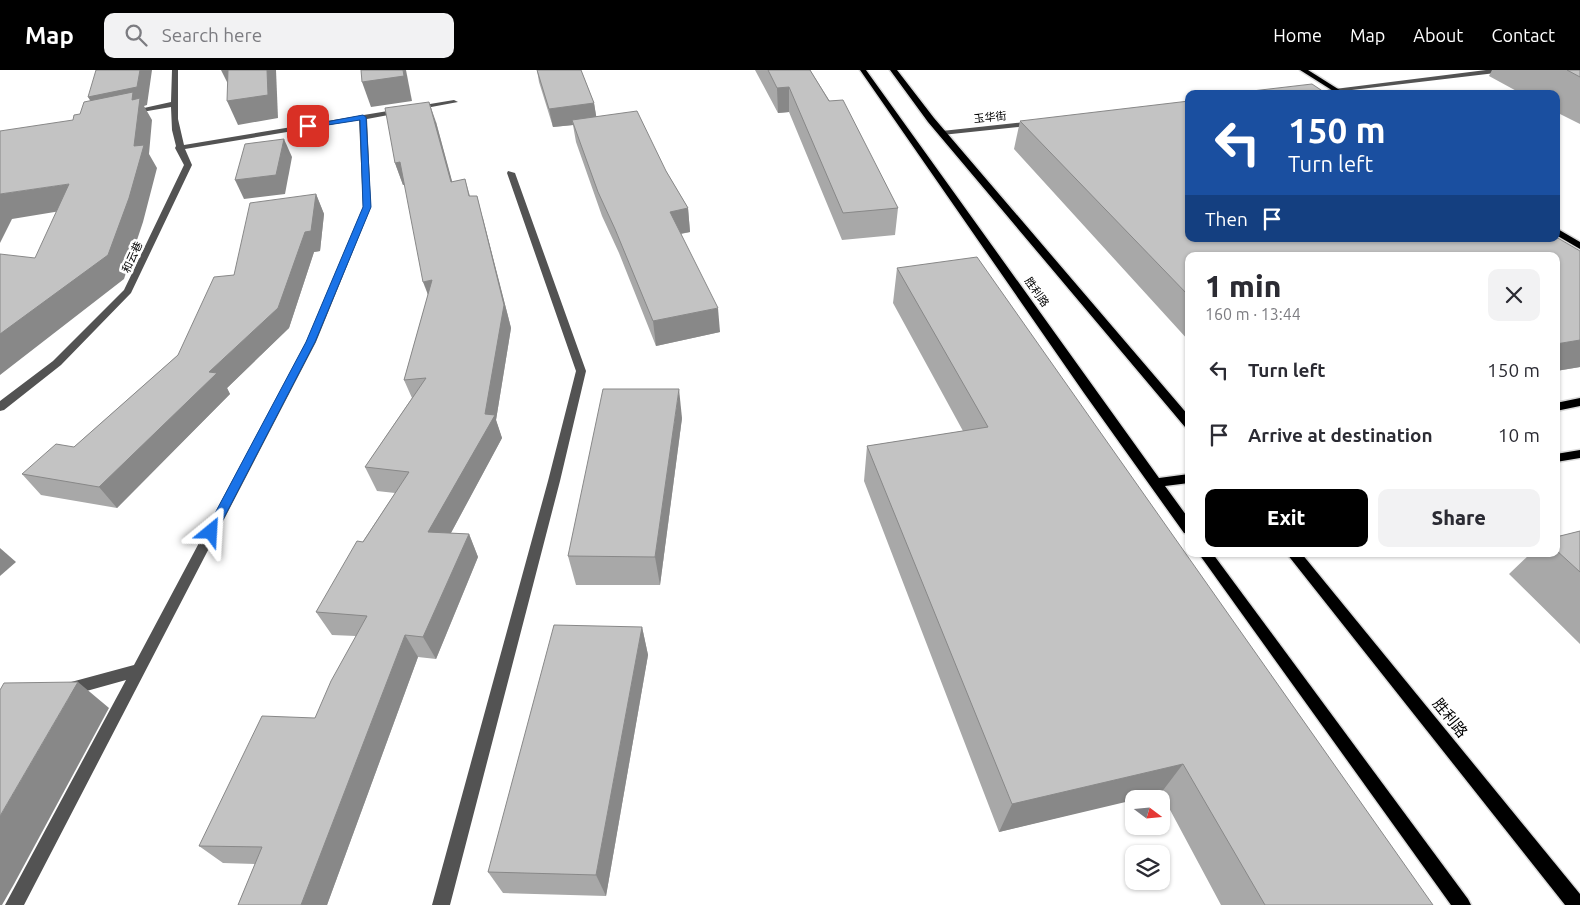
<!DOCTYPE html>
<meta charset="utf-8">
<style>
:root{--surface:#fff;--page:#f2f2f3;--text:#2b2b33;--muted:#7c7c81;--accent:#000}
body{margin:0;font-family:Ubuntu,"Noto Sans SC",sans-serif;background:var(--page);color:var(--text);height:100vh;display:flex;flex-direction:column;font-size:19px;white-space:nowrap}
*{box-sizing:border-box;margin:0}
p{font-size:16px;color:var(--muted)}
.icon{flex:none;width:28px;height:28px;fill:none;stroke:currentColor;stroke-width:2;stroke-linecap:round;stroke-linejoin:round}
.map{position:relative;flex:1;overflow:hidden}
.sheet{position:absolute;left:1185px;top:182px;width:375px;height:305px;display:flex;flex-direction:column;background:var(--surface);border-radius:10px;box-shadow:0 1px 4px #0004}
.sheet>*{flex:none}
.top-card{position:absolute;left:1185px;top:20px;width:375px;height:152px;border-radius:10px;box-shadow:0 1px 4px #0004;background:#1a4fa0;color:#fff;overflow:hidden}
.needle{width:32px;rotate:106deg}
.buttons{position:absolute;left:1125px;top:720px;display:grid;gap:10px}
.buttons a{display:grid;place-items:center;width:45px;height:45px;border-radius:10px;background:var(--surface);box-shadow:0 1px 4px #0004;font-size:25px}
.pin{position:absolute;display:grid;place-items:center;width:42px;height:42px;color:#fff;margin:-21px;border-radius:10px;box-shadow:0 2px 8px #0006}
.me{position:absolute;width:55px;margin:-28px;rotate:27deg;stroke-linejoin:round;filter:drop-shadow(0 0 4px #0008)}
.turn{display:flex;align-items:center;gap:18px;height:105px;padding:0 20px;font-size:22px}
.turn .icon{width:65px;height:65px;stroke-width:2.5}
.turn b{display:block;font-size:35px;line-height:42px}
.then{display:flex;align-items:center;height:48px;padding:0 20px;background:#0003;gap:10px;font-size:19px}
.round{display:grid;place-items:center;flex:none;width:52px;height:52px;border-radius:10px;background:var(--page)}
.head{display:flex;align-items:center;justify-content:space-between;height:85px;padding:0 20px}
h1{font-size:30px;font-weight:800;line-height:38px}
.primary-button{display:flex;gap:10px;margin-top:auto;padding:10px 20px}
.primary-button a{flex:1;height:58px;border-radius:10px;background:var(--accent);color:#fff;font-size:20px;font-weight:800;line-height:58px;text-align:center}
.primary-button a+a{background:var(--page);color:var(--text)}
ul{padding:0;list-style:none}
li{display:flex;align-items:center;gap:15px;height:65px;padding:0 20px}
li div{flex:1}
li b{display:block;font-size:19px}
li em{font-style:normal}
header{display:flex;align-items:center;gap:30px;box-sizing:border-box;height:70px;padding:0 25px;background:var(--accent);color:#fff}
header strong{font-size:24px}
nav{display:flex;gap:28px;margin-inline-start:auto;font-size:18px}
.search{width:350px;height:45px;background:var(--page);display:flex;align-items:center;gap:12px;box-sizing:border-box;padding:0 18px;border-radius:10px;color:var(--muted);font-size:19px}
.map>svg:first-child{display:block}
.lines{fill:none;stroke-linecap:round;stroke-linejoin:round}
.major-casing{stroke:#dbdbdb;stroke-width:3}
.minor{fill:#535353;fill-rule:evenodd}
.major{fill:#000;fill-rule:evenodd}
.wall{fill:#a8a8a8}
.shaded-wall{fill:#888}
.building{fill:#c3c3c3;stroke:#888}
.route{fill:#1a73e8;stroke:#114b97}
.labels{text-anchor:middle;stroke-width:5;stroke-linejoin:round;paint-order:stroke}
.far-street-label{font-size:11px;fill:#000;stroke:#fff}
.near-street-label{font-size:15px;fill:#000;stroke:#fff}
</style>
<header>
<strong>Map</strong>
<div class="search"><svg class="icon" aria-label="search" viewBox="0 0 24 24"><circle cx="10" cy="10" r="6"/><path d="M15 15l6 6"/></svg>Search here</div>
<nav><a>Home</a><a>Map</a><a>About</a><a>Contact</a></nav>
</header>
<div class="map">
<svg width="1580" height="835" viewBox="0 0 1580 835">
<rect width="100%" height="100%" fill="#fff"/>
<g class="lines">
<g class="major-casing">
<g id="major">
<path d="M860,0H866L1159,408L1189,404V413L1165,416L1189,449V464L1184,463L1084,323Z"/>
<path d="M890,0H897L934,48L1189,346V358L1185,357L928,52Z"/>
<path d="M1300,0H1308L1346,24H1338Z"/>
<path d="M1556,158L1580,172V179L1556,165Z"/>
<path d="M1580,328V336L1556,341V333Z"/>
<path d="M1580,380V388L1556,392V384Z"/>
<path d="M1199,484H1213L1468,829L1471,835H1451Z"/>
<path d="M1287,484H1302L1580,824V835H1565Z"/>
</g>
</g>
<g class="minor">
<path d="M172,0H178V49L184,75L454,30L458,32L367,49L371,137L316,272L24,835H5L126,610L65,627L60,625L57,620L60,615L134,595L306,272L363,137L359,50L185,79L192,95L131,223L61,295L4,340L0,341V331L53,291L124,220L184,95L175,78L176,76L172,60L171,37L130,44L126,42L171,32Z"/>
<path d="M1486,0H1507L1504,2L1318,24H1295Z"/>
<path d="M1035,51L1039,53L1038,55L942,65L938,63L942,61Z"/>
<path d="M508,101L515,103L586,301L560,411L450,835H432L548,411L576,301L507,103Z"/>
</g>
<use href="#major" class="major"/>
</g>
<g class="wall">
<path d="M537,0H581L594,33L596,46L666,101L688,138L690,162L681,164L720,262L656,276L619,183L602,146L576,72L573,55L553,57L539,12Z"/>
<path d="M755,0H810L898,138L895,165L842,170L789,42L778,43Z"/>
<path d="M1492,0H1580V54L1556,42V24H1522L1489,6Z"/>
<path d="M1020,51L1580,181V297L1556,301V186H1189V271L1014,79Z"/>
<path d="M436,52L452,112L465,109L470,126L483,148L511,258L496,350L502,368L451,463L469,464L478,487L436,589L418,587L327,835H238L255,794L223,793L199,776L315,648L356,566L332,565L316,542L395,423L377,421L365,397L412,328L404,310L428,225L405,114L403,115L395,93Z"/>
<path d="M316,124L324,144L320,181L314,182L289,258L227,318L230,324L117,438L41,425L22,404L74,377L178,285L234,205Z"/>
<path d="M897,198L1433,835H1221L1161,723L1138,729H1134L999,762L864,411L867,376L963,361L893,233Z"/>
<path d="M682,348L660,515H576L568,486Z"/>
<path d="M1580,461V574L1509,504L1530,484H1556V467Z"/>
<path d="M642,557L648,585L606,826L503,823L488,802Z"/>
</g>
<g class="shaded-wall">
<path d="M140,0H152L147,35L144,36L152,50L149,84L157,98L143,152L124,209L0,305V264L134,76L99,45L88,27Z"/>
<path d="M221,0H230L231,20Z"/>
<path d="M267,0H276L278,48L238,55L227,31Z"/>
<path d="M403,0H406L412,31L371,37L362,12Z"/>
<path d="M789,17V42L778,43L777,18Z"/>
<path d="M429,32L436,52L458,133L451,112Z"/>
<path d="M594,33L597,51L572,50L573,55L553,57L549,39Z"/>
<path d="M284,69L292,87L285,124L244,129L235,110Z"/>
<path d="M400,92L408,114L403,115L395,93Z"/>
<path d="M69,114L85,137L12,149L0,173V124Z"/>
<path d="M316,124L324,144L320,181L314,182L289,258L227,318L230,324L117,438L99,417L209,302Z"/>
<path d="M477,126L511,258L496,350L502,368L439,485L428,462Z"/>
<path d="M688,138L690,162L672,165L670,142Z"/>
<path d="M432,210V235L423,212Z"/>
<path d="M718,238L720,262L656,276L653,251Z"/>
<path d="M1580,270V297L1556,301V274Z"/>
<path d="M679,319L682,348L660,515L655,487Z"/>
<path d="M469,464L478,487L436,589L423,567Z"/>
<path d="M0,478L16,492L0,506Z"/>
<path d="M642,557L648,585L606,826L596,805Z"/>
<path d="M405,565L418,587L327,835H301Z"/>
<path d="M78,612L109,638L14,814L2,835H0V746Z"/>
<path d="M1183,694L1161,723L1138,729H1134V730L999,762L1012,734Z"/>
</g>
<g class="building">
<path d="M96,0H140L137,17L88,27Z"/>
<path d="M228,0H267L268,25L227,31Z"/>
<path d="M361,0H403L404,6L362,12Z"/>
<path d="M537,0H581L594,33L549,39Z"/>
<path d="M768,0H810L829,31L843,30L898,138L843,143L789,17L777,18Z"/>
<path d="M1567,0H1580V7Z"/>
<path d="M1312,14L1327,24H1236L1235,23Z"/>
<path d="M133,22L132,30L140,28L134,76L144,75L129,128L108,185L0,264V184L35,188L69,114L0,124V61L73,50L74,45L80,44L84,32Z"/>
<path d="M1189,31V169H1556V167L1580,181V270L1556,274V186H1189V226L1020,51Z"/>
<path d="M429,32L451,112L465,109L469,126H477L504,235L485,344L495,345L428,462L469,464L423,567L405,565L301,835H238L262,777L199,776L262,646L315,648L331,611L367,546L316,542L357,471L363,472L409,402L365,397L426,308L404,310L432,210L423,212L400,92L395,93L385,38Z"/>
<path d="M637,41L666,101L688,138L670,142L718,238L653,251L615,159L598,122L572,50Z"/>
<path d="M284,69L276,105L235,110L245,74Z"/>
<path d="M316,124L311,161L305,162L278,238L209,302L217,303L99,417L22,404L56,374L74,377L178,285L214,207L234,205L250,133Z"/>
<path d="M977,187L1433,835H1265L1183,694L1012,734L867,376L988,357L897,198Z"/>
<path d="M603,319H679L655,487L568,486Z"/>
<path d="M1580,461V502L1556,480V467Z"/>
<path d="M554,555L642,557L596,805L488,802Z"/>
<path d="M78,612L0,746V620L4,613Z"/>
</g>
<path class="route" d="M363,45L366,47L371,137L315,272L215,465H207L205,462L306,272L363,137L360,50L308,58L304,56Z"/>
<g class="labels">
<g class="far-street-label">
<text transform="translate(990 47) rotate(-6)" y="4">玉华街</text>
<text transform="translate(132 187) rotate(-65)" y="4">和云巷</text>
<text transform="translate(1037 222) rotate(55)" y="4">胜利路</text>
</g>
<g class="near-street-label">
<text transform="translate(1450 648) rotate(51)" y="5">胜利路</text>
</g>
</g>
</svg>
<div class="buttons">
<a><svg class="needle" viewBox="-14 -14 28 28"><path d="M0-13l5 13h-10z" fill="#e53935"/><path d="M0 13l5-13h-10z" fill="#7c7c81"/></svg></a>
<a><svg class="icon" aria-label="layers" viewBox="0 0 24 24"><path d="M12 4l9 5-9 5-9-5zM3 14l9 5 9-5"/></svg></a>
</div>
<div class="pin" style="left:308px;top:56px;background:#d93025"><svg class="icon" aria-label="arrive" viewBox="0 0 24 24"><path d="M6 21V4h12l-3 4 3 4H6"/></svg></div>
<svg class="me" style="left:211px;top:462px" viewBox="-20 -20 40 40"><path d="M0-17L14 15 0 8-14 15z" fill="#1a73e8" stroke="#fff" stroke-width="4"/></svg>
<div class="top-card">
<div class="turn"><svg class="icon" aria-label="left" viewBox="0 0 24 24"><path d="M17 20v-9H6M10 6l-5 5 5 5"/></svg><div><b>150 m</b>Turn left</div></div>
<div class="then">Then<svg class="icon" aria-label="arrive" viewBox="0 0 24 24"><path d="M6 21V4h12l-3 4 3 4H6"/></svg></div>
</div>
<section class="sheet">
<div class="head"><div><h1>1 min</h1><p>160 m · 13:44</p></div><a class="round"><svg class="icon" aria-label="close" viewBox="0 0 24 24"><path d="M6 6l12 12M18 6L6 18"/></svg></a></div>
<ul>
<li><svg class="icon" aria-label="left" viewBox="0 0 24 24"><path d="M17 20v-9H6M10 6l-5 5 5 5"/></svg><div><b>Turn left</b></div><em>150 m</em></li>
<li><svg class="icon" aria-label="arrive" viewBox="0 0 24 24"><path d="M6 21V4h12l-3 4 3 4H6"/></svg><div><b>Arrive at destination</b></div><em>10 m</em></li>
</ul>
<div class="primary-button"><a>Exit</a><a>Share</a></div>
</section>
</div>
